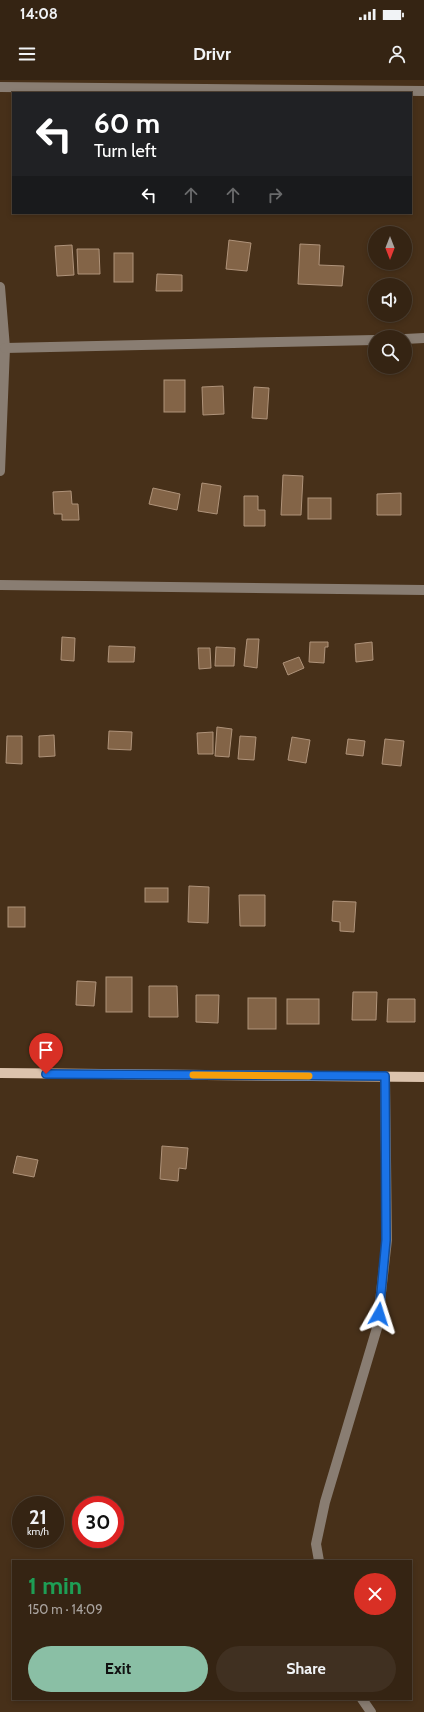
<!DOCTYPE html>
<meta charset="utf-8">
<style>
:root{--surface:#352413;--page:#403021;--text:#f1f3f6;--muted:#aaa4a0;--line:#4f4133;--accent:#8abfa5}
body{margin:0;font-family:Cabin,sans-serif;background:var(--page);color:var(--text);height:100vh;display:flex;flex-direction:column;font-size:15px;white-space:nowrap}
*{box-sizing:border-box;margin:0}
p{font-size:13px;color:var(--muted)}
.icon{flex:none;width:22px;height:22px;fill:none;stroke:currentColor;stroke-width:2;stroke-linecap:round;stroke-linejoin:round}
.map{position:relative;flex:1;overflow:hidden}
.panel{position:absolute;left:12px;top:1480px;width:400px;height:140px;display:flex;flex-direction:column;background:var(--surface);border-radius:0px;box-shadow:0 2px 6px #0003,0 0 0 1px var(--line)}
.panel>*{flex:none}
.top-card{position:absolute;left:12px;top:12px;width:400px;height:122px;border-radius:0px;box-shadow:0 2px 6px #0003,0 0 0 1px var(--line);background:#202124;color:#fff;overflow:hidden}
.needle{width:26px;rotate:180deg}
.fabs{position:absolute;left:368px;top:146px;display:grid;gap:8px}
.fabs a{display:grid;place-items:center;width:44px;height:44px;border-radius:50%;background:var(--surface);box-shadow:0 2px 6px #0003,0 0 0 1px var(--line);font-size:20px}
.speed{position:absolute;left:12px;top:1416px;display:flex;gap:8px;font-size:20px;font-weight:700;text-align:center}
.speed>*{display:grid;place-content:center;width:52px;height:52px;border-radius:50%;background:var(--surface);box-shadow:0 2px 6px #0003,0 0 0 1px var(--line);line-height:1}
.speed small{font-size:10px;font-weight:400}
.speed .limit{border:6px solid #d22;background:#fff;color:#111}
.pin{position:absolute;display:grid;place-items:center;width:34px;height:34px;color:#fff;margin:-41px -17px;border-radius:50% 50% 50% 0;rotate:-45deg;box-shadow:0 0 4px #0007}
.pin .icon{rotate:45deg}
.me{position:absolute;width:44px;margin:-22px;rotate:6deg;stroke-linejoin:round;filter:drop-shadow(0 0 3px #0008)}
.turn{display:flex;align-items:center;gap:14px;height:84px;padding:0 16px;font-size:18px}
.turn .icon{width:52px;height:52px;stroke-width:2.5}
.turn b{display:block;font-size:28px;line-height:34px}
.lanes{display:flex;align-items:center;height:38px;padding:0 16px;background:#0003;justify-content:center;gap:20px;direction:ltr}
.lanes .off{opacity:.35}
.round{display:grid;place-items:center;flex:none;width:42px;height:42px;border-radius:21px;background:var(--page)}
.headline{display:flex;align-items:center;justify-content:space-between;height:68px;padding:0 16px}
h1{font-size:24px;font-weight:700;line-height:30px;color:#1e9e55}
.cta{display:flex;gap:8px;margin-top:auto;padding:8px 16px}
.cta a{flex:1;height:46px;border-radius:24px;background:var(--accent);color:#111;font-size:16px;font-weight:700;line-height:46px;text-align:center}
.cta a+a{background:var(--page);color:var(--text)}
.status{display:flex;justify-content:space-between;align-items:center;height:28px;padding:0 20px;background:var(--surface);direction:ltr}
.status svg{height:11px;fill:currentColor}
header{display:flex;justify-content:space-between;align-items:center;height:52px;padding:0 16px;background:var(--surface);font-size:18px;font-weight:700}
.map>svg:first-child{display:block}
.building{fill:#836447;stroke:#af937a}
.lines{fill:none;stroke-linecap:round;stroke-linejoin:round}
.minor{stroke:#897d72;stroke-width:10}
.major{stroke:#dcc3ad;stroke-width:10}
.route-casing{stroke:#114b97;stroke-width:10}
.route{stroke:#1a73e8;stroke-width:7}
.slow{stroke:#f59e0b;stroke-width:7}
</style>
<div class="status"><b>14:08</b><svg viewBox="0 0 49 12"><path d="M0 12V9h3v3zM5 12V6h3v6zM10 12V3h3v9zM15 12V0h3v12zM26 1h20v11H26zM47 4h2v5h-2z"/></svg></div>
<header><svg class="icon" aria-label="menu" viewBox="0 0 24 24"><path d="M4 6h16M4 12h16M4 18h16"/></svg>Drivr<svg class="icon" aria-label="person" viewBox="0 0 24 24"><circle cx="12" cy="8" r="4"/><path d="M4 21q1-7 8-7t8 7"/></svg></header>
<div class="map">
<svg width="424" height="1632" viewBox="0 0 424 1632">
<rect width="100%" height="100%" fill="#473019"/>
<g class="building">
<path d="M229,160L251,163L247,191L226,189Z"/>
<path d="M300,164L320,165L319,185L344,186L342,206L298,204Z"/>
<path d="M72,165L74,195L57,196L55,166Z"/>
<path d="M77,169H99L100,194H78Z"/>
<rect x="114" y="173" width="19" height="29"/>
<path d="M157,194L182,195V211H156Z"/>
<rect x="164" y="300" width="21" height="32"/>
<path d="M223,306L224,334L203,335L202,307Z"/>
<path d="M254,307L269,308L267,339L252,338Z"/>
<path d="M283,395L303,396L301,435H281Z"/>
<path d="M202,403L221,406L217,434L198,431Z"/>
<path d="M153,408L180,414L177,430L149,424Z"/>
<path d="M71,411L72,424H78L79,440H62V434H54L53,412Z"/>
<path d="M401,413V435H377V414Z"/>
<path d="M244,416H258V430H265V446H244Z"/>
<rect x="308" y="418" width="23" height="21"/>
<path d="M62,557L75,558L74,581L61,580Z"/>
<path d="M247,559H259L257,588L244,586Z"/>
<path d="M310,562H328V567H325L324,583L309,582Z"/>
<path d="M372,562L373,580L356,582L355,564Z"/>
<path d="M109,566L135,567L134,582H108Z"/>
<path d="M216,567L235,568L234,586H215Z"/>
<path d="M198,568H210L211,588L199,589Z"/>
<path d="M299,577L304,588L288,595L283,583Z"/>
<path d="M217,647L232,649L229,677L215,676Z"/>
<path d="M109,651L132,652L131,670L108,669Z"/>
<path d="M213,652V674H198L197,653Z"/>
<path d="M54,655L55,676L39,677V656Z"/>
<path d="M7,656H22V684L6,683Z"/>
<path d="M240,656L256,657L254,680L238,679Z"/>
<path d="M292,657L310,660L306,683L288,680Z"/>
<path d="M348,659L365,661L363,676L346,674Z"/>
<path d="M385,659L404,661L401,686L382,684Z"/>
<path d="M189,806L209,807L208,843L188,842Z"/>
<rect x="145" y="808" width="23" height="14"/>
<path d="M239,815H265V846H240Z"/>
<path d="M333,821L356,822L354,852L340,851V842L332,841Z"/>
<rect x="8" y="827" width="17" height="20"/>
<rect x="106" y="897" width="26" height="35"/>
<path d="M77,901L96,902L94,926L76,925Z"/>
<path d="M149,906H177L178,937H149Z"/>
<path d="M353,912H377L376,940H352Z"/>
<path d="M196,915H219L218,943L196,942Z"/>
<rect x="248" y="918" width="28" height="31"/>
<rect x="287" y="919" width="32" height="25"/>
<path d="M388,919H415V942H387Z"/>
<path d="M162,1066L188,1068L186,1089L179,1088L178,1101L160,1099Z"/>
<path d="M17,1076L38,1080L34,1097L13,1093Z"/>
</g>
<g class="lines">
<g class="minor">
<path d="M0,7L424,11"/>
<path d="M0,207L5,268L0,391"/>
<path d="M405,259L424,258"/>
<path d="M5,268L375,260"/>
<path d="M0,505L424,510"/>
<path d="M319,1481L316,1464L325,1422L377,1248L387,1160L385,997"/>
<path d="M362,1619L371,1632"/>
</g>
<path class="major" d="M0,993L424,997"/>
</g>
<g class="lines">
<g class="route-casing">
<path id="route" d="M46,994L385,996L386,1160L379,1234"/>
</g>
<use href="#route" class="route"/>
<path class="slow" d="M193,995L309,996"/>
</g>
</svg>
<div class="fabs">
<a><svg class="needle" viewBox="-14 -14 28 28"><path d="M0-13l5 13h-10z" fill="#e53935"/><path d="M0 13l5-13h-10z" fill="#aaa4a0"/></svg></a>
<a><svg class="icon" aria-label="sound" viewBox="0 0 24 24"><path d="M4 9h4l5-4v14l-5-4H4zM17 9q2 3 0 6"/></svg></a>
<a><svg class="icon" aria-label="search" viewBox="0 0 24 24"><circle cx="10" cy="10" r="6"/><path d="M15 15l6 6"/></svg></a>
</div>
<div class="speed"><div>21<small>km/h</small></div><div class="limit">30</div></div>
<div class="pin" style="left:46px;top:994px;background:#d93025"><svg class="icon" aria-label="arrive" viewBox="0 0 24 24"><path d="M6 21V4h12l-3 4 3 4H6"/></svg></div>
<svg class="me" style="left:379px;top:1234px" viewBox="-20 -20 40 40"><path d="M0-17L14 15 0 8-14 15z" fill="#1a73e8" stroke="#fff" stroke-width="4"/></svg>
<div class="top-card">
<div class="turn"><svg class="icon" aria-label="left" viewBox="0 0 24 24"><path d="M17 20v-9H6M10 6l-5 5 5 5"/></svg><div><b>60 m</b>Turn left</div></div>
<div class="lanes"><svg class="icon" aria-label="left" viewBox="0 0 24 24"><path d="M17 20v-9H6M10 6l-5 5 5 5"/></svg><svg class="icon off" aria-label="ahead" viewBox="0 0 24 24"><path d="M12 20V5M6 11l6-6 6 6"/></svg><svg class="icon off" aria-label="ahead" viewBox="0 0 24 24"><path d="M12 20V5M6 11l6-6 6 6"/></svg><svg class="icon off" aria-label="right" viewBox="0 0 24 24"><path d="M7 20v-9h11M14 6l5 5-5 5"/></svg></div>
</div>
<section class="panel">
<div class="headline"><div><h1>1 min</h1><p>150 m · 14:09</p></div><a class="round" style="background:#d93025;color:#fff"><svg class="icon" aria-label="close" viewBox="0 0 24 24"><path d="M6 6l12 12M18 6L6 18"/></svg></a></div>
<div class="cta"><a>Exit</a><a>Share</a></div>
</section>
</div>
